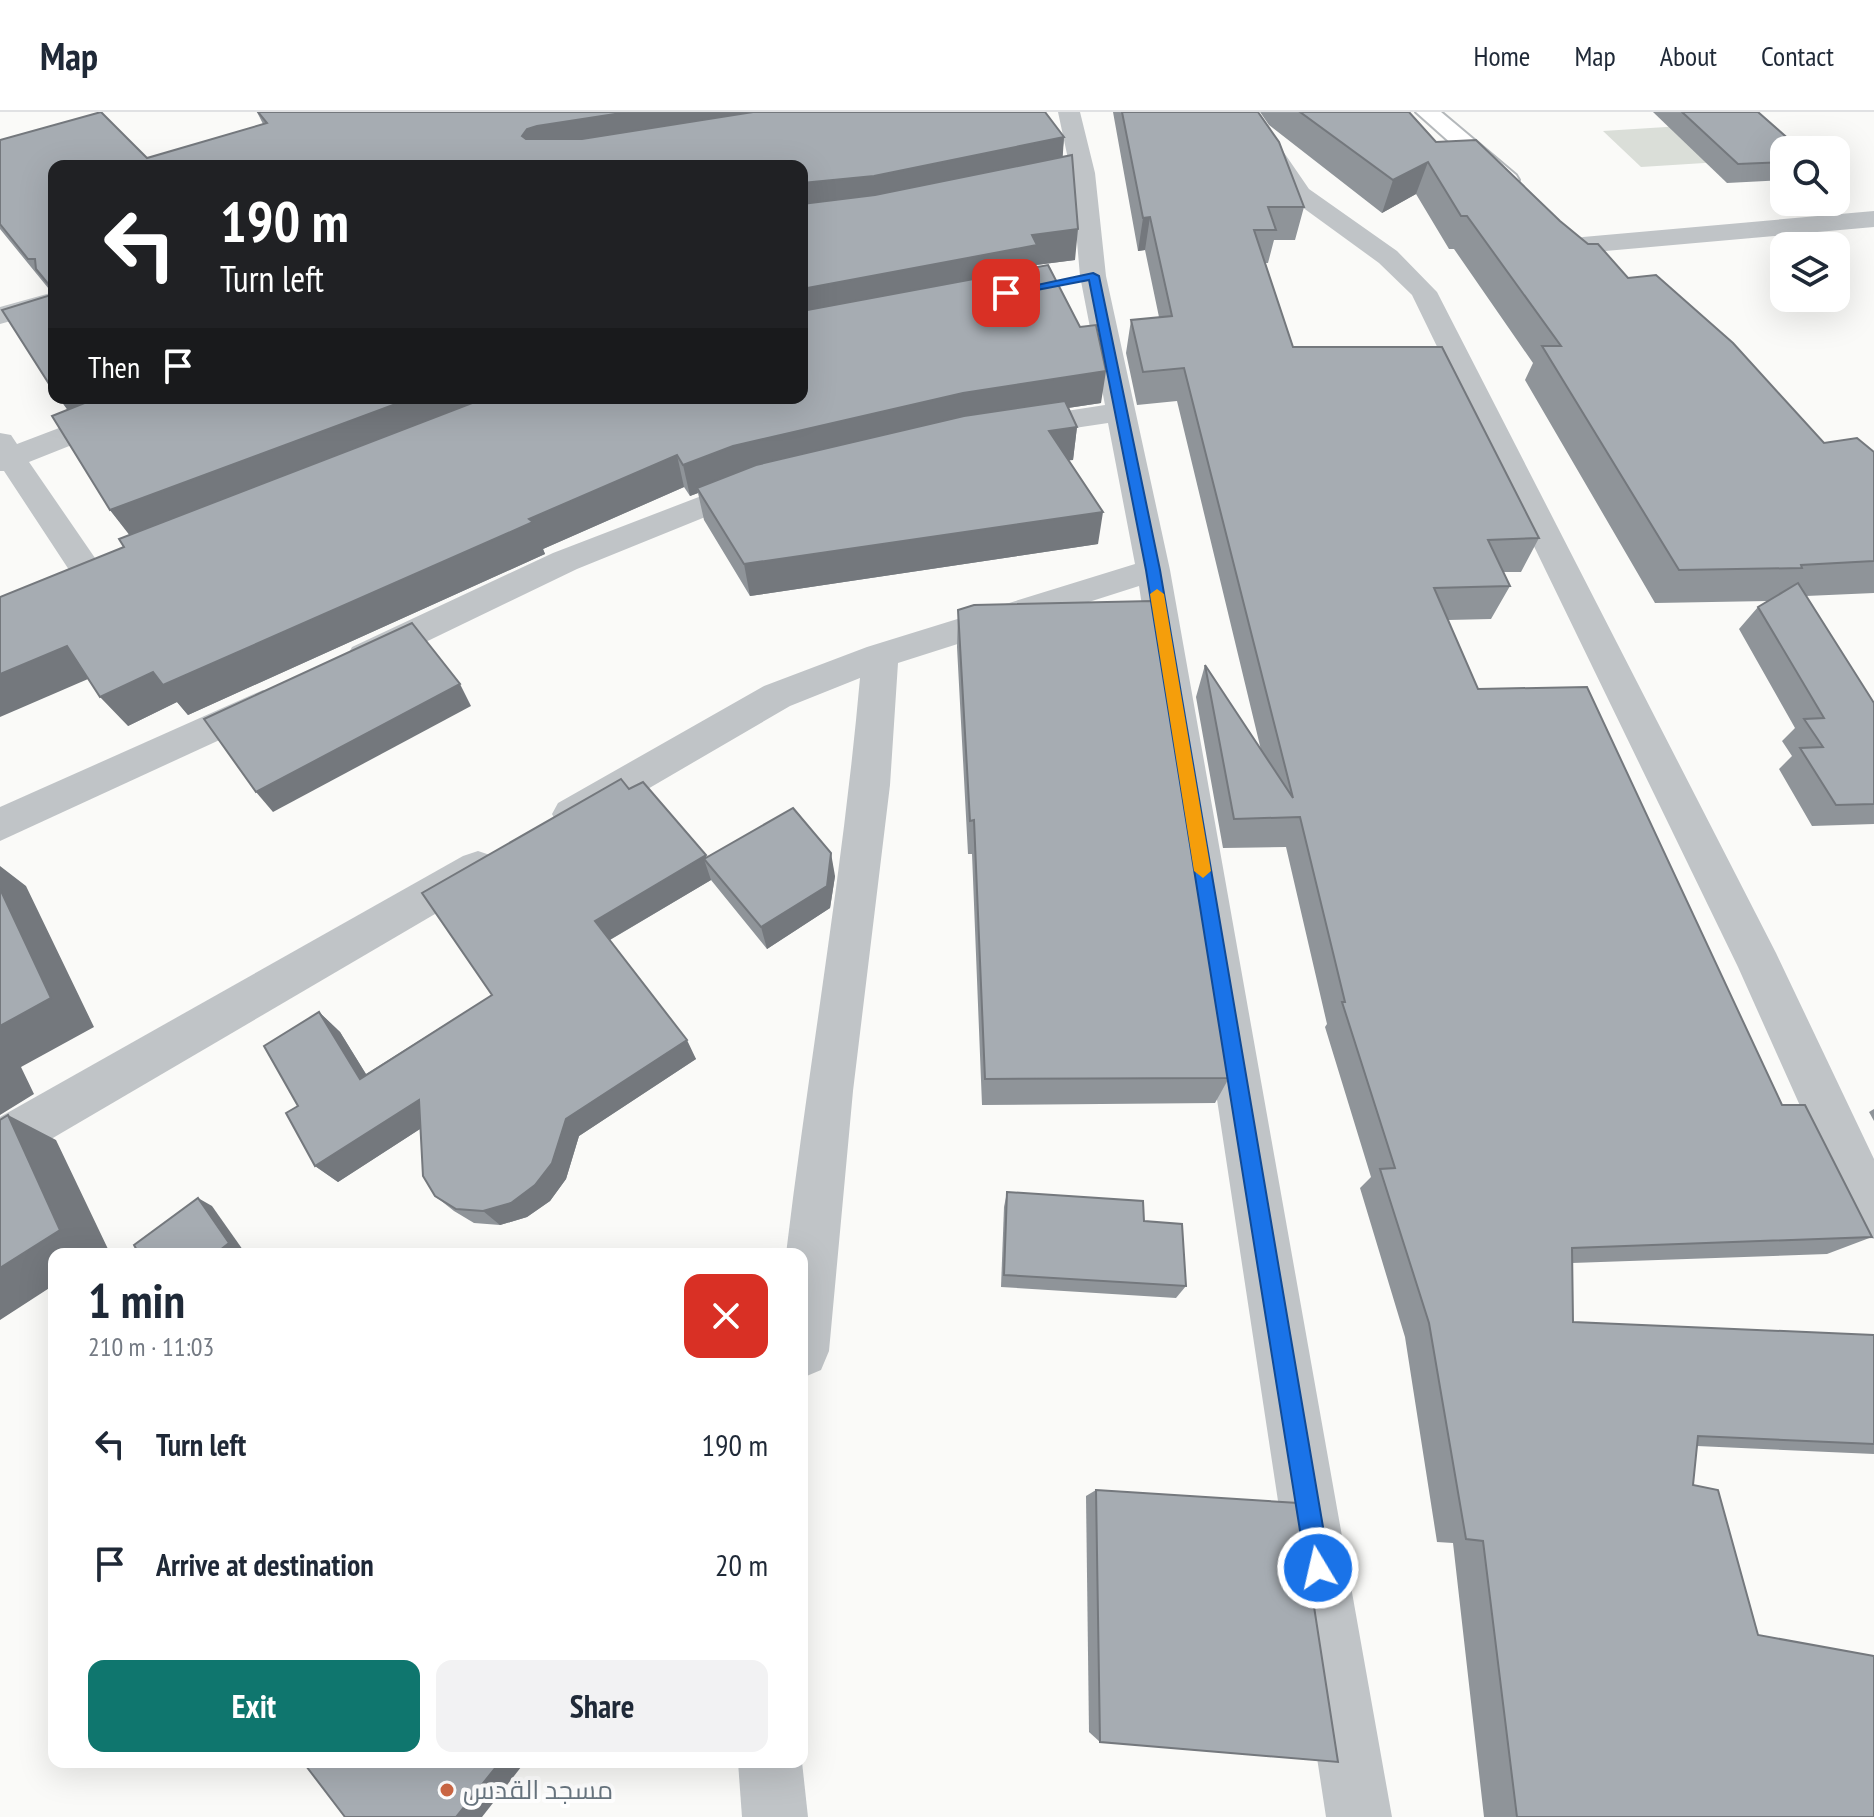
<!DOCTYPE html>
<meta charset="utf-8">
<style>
:root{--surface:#fff;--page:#f2f2f3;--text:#1f2937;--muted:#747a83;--line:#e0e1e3;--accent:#0f766e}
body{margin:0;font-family:"PT Sans Narrow",Cairo,sans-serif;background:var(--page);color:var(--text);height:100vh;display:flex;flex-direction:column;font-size:30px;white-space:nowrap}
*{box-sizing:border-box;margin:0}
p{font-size:26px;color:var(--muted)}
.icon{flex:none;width:44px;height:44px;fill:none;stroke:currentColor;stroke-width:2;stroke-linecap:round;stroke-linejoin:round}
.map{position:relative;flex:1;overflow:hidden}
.details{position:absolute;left:48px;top:1136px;width:760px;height:520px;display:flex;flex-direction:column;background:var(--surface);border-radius:16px;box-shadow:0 8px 32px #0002}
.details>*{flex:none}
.banner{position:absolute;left:48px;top:48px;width:760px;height:244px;border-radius:16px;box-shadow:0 8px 32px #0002;background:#202124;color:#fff;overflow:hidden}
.tools{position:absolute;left:1770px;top:24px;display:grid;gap:16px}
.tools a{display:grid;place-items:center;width:80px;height:80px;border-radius:16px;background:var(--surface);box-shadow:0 8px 32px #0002;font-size:40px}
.pin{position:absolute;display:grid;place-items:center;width:68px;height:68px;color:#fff;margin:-34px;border-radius:16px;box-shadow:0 4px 12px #0006}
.me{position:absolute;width:88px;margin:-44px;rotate:351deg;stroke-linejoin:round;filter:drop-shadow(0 0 6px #0008)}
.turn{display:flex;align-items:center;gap:28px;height:168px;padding:0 40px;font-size:36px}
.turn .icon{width:104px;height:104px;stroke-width:2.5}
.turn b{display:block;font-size:56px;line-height:68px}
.then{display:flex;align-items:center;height:76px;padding:0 40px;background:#0003;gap:16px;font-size:30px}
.round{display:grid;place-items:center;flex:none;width:84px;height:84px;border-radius:16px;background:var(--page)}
.overview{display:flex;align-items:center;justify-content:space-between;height:136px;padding:0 40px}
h1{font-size:48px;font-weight:600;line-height:60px}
.action{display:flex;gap:16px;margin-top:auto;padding:16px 40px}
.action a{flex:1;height:92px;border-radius:16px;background:var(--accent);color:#fff;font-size:32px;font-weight:600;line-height:92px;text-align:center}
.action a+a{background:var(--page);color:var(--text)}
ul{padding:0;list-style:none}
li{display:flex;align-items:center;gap:24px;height:120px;padding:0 40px}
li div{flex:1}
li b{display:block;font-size:30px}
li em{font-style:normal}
header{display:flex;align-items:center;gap:48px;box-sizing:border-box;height:112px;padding:0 40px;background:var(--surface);border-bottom:2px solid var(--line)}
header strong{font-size:38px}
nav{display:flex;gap:44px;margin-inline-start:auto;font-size:28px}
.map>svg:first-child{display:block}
.green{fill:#daded8}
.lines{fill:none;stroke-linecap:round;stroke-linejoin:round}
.primary-casing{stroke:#b4b8bb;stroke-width:4}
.minor{fill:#c0c4c7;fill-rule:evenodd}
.primary{fill:#fff;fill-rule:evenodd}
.wall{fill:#8f9499}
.shaded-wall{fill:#74787d}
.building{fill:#a6acb2;stroke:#74787d;stroke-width:2}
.route{fill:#1a73e8;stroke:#114b97;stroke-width:2}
.slow{fill:#f59e0b}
.poi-dot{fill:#ce6844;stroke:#fff;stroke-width:3}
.labels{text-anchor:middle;stroke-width:8;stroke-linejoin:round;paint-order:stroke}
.near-poi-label{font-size:26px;fill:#68757f;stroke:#fff;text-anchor:start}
</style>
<header>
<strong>Map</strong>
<nav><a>Home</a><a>Map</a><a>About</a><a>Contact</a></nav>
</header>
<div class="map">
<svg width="1874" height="1705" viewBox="0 0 1874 1705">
<rect width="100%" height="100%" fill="#fafaf8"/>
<path class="green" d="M1745,10L1784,46L1641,55L1603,19Z"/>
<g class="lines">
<g class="primary-casing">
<path id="primary" d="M1416,0H1441L1516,63L1519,68L1516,73H1498Z"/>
</g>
<g class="minor">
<path d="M1058,0H1080L1095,61L1106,164L1170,458L1392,1705H1326L1139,474L898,551L890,673L853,979L829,1239L821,1258L802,1266V1142H786C809,950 843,759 860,566L790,594L586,713L572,718L558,713L552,702L558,691L764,574L867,535L1135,452L1108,311L1015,325L1004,322L1000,316L1004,310L1015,307L1105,293L1080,164L1071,61Z"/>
<path d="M1234,0H1256L1309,77L1397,139L1437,180L1776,841L1874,1047V1127L1856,1119L1738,855L1412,183L1379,151L1291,87Z"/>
<path d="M1874,99V115L1583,141L1574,138L1570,133L1574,128L1583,125Z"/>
<path d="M54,180V197L0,212V195Z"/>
<path d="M138,286H180L175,292L29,350L106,462L101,470L89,473L77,470L4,359H0V321L11,323L17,332Z"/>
<path d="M756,363L767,366L772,373L767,380L577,457L378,553L365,557L352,553L347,544L352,535L553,441Z"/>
<path d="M263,578L276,582L282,592L276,602L0,729V695Z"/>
<path d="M478,739L493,744L499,756L493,768L17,1047L0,1054V1005L463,744Z"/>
<path d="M738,1650H802L808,1705H742Z"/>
</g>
<use href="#primary" class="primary"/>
</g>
<g class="wall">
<path d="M257,0L1064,25L1062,45L1075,148L1036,153V155L1101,291L1068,296L1077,315L1073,348H1068L1098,432L750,484L704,408L698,381L690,384L684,375L543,437L545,442L188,603L177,590L128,614L124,435L130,423L110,398L68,298L59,286H802L54,54V279L51,275L53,182L0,117V28L147,46L263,12Z"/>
<path d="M1113,0H1258L1304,95L1295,128H1274L1268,151H1265L1293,235L1539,426L1521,460H1503L1510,474L1491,507L1448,508L1478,577L1782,993L1872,1125L1827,1142L1572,1151L1573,1210L1874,1223V1342L1697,1334L1693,1373L1758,1523L1874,1705H1484L1453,1431L1437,1430L1405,1225L1360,1076L1371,1065L1325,915L1327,912L1286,735L1223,736L1196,585L1205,553L1261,638L1177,289L1137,293L1126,241L1131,208L1159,205L1145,138L1138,139Z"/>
<path d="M1260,0H1409L1436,30L1560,109L1824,331L1874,340V481L1806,484L1874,591V712L1812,714L1779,657L1792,644L1782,629L1795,616L1739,517L1758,495L1768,489L1655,491L1525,268L1533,251L1454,137H1449L1416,82L1382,101L1269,13Z"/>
<path d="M1653,0H1758L1784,38V68L1727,71Z"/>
<path d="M958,498L1229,966L1215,991L982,993L972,742H968L957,535Z"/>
<path d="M629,677L707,746L835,764L830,796L767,837L711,768L610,828L696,947L579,1024L566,1067L550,1089L527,1105L500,1113L474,1111L454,1099L435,1084L420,1017L338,1070L315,1054L298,994L319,900L340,920L366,962L492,883Z"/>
<path d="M1874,997V1009L1869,1000Z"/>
<path d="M1007,1080L1144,1109L1186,1174L1176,1186L1001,1175L1004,1095Z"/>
<path d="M1096,1378L1100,1630L1089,1620L1086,1384Z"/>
</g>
<g class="shaded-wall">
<path d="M628,0H817L545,44L522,24L527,17L537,14Z"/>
<path d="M1064,25L1062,55L802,102V71Z"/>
<path d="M1428,50L1416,82L1382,101L1393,68Z"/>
<path d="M1150,105L1145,138L1138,139L1143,106Z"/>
<path d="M1078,117L1075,148L1036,153L1035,164L802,209V177L1032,123Z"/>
<path d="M1106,259L1101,291L962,312L697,376L698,381L690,384L683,353L733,334L963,281Z"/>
<path d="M59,286H130L74,307Z"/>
<path d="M412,286H508L134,429L110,398Z"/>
<path d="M1077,315L1073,348L1046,351L1049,319Z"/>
<path d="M677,343L684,375L543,437L545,442L188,603L177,590L128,614L100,585L153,560L529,407Z"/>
<path d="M1103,400L1098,432L750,484L744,452Z"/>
<path d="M67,534L95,564L0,605V562Z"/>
<path d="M460,572L471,594L273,700L256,680Z"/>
<path d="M831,741L835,764L830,796L767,837L761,815Z"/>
<path d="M706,743L709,754L704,747L711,768L606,830L595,809Z"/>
<path d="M0,754L26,774L94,915L21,955L34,982L0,1003Z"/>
<path d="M319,900L340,920L380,985L360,967Z"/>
<path d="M687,928L696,947L579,1024L566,1067L550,1089L527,1105L500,1113L483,1099L566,1007Z"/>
<path d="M419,988L437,1006L338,1070L315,1054Z"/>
<path d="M8,1003L56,1028L108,1137L101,1142H54V1173L0,1208V1156Z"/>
<path d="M198,1086L212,1094L243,1138L238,1142H215Z"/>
<path d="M500,1650H525L482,1705H456Z"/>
</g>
<g class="building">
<path d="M101,0L147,46L267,11L258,0H628L537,14L527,17L522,24L526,27H582L753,0H1045L1064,25L874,64L802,71V54H54V179L36,157L35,147H28L0,112V28Z"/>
<path d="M1122,0H1258L1279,30L1304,95H1268L1276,118H1254L1293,235H1442L1539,426L1488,428L1510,474L1434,476L1478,577L1587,575L1782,993H1805L1872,1125L1572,1136L1573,1210L1874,1223V1332L1698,1324L1693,1373L1718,1378L1758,1523L1874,1544V1705H1517L1483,1429L1466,1427L1429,1211L1380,1057L1395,1056L1342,890H1345L1300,705L1234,707L1205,553L1293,686L1184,256L1143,260L1131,208L1172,204L1150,105L1143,106Z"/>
<path d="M1300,0H1409L1436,30L1476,28L1560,109L1588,132H1598L1628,166L1656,163L1733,231L1824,331L1857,326L1874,340V449L1801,453L1802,456L1679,458L1542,234H1561L1467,104H1461L1428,50L1393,68Z"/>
<path d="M1682,0H1758L1801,38H1784V50L1738,52Z"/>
<path d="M1072,43L1078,117L1032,123L1037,133L802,177V92L875,83Z"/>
<path d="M1048,153L1080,215L1096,213L1106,259L963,281L733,334L683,353L677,343L529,407L533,410L163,573L153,560L100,585L67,534L0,562V485L124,435L119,427L485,286H802V199Z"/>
<path d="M54,182V274L51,275L2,198Z"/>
<path d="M97,286H412L110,398L52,304Z"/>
<path d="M1065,289L1077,315L1049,319L1103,400L744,452L697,376L756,353L964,304Z"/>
<path d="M1798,471L1874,591V692L1836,693L1800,636L1823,635L1804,607L1824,606L1758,495Z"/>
<path d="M1152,489L1229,966L985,967L974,708L970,709L958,498L974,493Z"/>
<path d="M412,511L460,572L256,680L204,607Z"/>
<path d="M621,667L629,677L643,670L706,743L595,809L687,928L566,1007L552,1051L535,1073L511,1091L483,1099L456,1097L435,1084L423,1064L419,988L315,1054L286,1001L298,994L264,934L319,900L360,967L492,883L422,781Z"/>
<path d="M793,696L831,741L827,774L761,815L704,747Z"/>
<path d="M0,777L51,886L0,914Z"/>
<path d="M8,1003L60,1118L0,1156V1008Z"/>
<path d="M1007,1080L1143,1089L1144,1109L1182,1112L1186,1174L1004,1163Z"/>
<path d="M198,1086L229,1131L215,1142H139L134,1133Z"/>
<path d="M1096,1378L1298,1391L1338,1650L1100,1630Z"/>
<path d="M303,1650H500L456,1705H345Z"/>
</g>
<path class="route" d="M1093,161L1099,164L1160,458L1330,1456L1327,1464L1318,1468L1309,1464L1306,1456L1146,458L1089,168L1006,184L1000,181Z"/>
<path class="slow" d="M1157,477L1164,482L1211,759L1203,766L1194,759L1150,482Z"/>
<circle class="poi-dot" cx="447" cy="1678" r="8"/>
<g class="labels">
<g class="near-poi-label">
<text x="463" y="1687">مسجد القدس</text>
</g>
</g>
</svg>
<div class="tools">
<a><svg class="icon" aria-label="search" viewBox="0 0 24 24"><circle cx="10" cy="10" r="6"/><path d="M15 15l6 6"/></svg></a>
<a><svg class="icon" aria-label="layers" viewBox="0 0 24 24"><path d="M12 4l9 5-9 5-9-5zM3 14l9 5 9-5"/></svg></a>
</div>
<div class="pin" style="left:1006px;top:181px;background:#d93025"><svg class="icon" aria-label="arrive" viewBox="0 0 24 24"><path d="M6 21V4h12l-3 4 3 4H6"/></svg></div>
<svg class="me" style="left:1318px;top:1456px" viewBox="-20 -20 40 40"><circle r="17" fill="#1a73e8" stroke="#fff" stroke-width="3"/><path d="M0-11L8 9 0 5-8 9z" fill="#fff"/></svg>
<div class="banner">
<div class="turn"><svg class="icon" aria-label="left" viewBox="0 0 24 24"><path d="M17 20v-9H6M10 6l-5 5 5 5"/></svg><div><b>190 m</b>Turn left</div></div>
<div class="then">Then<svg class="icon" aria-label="arrive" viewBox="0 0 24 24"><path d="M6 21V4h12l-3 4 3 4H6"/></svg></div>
</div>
<section class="details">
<div class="overview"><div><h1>1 min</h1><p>210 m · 11:03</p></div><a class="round" style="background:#d93025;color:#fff"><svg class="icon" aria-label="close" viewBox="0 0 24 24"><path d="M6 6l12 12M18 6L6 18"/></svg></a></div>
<ul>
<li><svg class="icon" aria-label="left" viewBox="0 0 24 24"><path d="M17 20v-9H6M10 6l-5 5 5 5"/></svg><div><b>Turn left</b></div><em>190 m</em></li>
<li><svg class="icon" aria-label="arrive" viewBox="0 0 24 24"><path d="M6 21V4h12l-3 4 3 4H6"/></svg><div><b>Arrive at destination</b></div><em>20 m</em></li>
</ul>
<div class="action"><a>Exit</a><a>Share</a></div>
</section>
</div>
